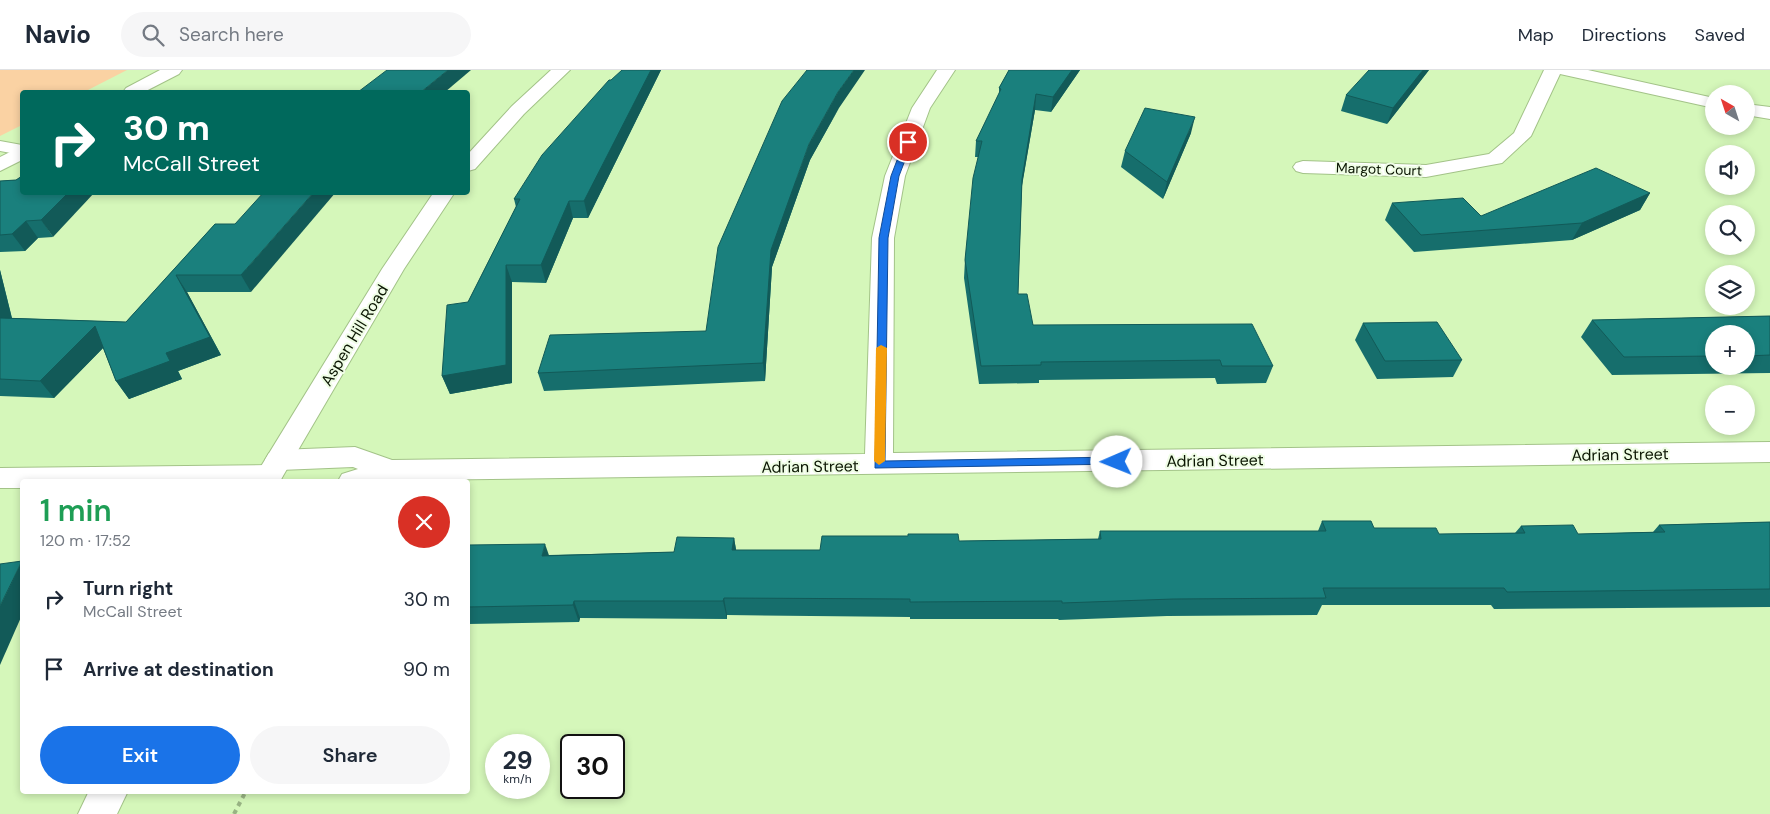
<!DOCTYPE html>
<meta charset="utf-8">
<style>
:root{--surface:#fff;--page:#f6f6f7;--text:#1f2937;--muted:#747a83;--line:#e0e1e3;--accent:#1a73e8}
body{margin:0;font-family:"DM Sans",sans-serif;background:var(--page);color:var(--text);height:100vh;display:flex;flex-direction:column;font-size:19px;white-space:nowrap}
*{box-sizing:border-box;margin:0}
p{font-size:16px;color:var(--muted)}
.icon{flex:none;width:28px;height:28px;fill:none;stroke:currentColor;stroke-width:2;stroke-linecap:round;stroke-linejoin:round}
.map{position:relative;flex:1;overflow:hidden}
.sheet{position:absolute;left:20px;top:409px;width:450px;height:315px;display:flex;flex-direction:column;background:var(--surface);border-radius:5px;box-shadow:0 2px 8px #0003}
.sheet>*{flex:none}
.top-card{position:absolute;left:20px;top:20px;width:450px;height:105px;border-radius:5px;box-shadow:0 2px 8px #0003;background:#00695c;color:#fff;overflow:hidden}
.needle{width:32px;rotate:321deg}
.controls{position:absolute;left:1705px;top:15px;display:grid;gap:10px}
.controls a{display:grid;place-items:center;width:50px;height:50px;border-radius:50%;background:var(--surface);box-shadow:0 2px 8px #0003;font-size:25px}
.speed{position:absolute;left:485px;top:664px;display:flex;gap:10px;font-size:25px;font-weight:700;text-align:center}
.speed>*{display:grid;place-content:center;width:65px;height:65px;border-radius:50%;background:var(--surface);box-shadow:0 2px 8px #0003;line-height:1}
.speed small{font-size:12px;font-weight:400}
.speed .limit{border:2px solid #111;border-radius:8px;background:#fff;color:#111}
.pin{position:absolute;display:grid;place-items:center;width:42px;height:42px;color:#fff;margin:-21px;border:2px solid #fff;border-radius:50%;box-shadow:0 1px 5px #0007}
.me{position:absolute;width:55px;margin:-28px;rotate:269deg;stroke-linejoin:round;filter:drop-shadow(0 0 4px #0008)}
.turn{display:flex;align-items:center;gap:18px;height:105px;padding:0 20px;font-size:22px}
.turn .icon{width:65px;height:65px;stroke-width:2.5}
.turn b{display:block;font-size:35px;line-height:42px}
.round{display:grid;place-items:center;flex:none;width:52px;height:52px;border-radius:26px;background:var(--page)}
.headline{display:flex;align-items:center;justify-content:space-between;height:85px;padding:0 20px}
h1{font-size:30px;font-weight:600;line-height:38px;color:#1e9e55}
.button{display:flex;gap:10px;margin-top:auto;padding:10px 20px}
.button a{flex:1;height:58px;border-radius:30px;background:var(--accent);color:#fff;font-size:20px;font-weight:600;line-height:58px;text-align:center}
.button a+a{background:var(--page);color:var(--text)}
ul{padding:0;list-style:none}
li{display:flex;align-items:center;gap:15px;height:70px;padding:0 20px}
li div{flex:1}
li b{display:block;font-size:19px}
li em{font-style:normal}
header{display:flex;align-items:center;gap:30px;box-sizing:border-box;height:70px;padding:0 25px;background:var(--surface);border-bottom:1px solid var(--line)}
header strong{font-size:24px}
nav{display:flex;gap:28px;margin-inline-start:auto;font-size:18px}
.search{width:350px;height:45px;background:var(--page);display:flex;align-items:center;gap:12px;box-sizing:border-box;padding:0 18px;border-radius:28px;color:var(--muted);font-size:19px}
.map>svg:first-child{display:block}
.green{fill:#fad2a3}
.lines{fill:none;stroke-linecap:round;stroke-linejoin:round}
.lane-casing{stroke:#a3c388;stroke-width:2}
.street-casing{stroke:#a3c388;stroke-width:2}
.secondary-casing{stroke:#a3c388;stroke-width:2}
.path{stroke:#98b383;stroke-width:4;stroke-dasharray:4.5 4.5;stroke-linecap:butt}
.lane{fill:#fff;fill-rule:evenodd}
.street{fill:#fff;fill-rule:evenodd}
.secondary{fill:#fff;fill-rule:evenodd}
.wall{fill:#166e6c;fill-rule:evenodd}
.shaded-wall{fill:#125a58}
.building{fill:#1a807d;stroke:#125a58}
.route{fill:#1a73e8;stroke:#114b97}
.slow{fill:#f59e0b}
.labels{text-anchor:middle;stroke-width:4;stroke-linejoin:round;paint-order:stroke}
.far-street-label{font-size:14px;fill:#0a1502;stroke:#effde5}
.street-label{font-size:16px;fill:#0a1502;stroke:#effde5}
</style>
<header>
<strong>Navio</strong>
<div class="search"><svg class="icon" aria-label="search" viewBox="0 0 24 24"><circle cx="10" cy="10" r="6"/><path d="M15 15l6 6"/></svg>Search here</div>
<nav><a>Map</a><a>Directions</a><a>Saved</a></nav>
</header>
<div class="map">
<svg width="1770" height="744" viewBox="0 0 1770 744">
<rect width="100%" height="100%" fill="#d5f7ba"/>
<path class="green" d="M0,0H127L84,22H22V55L0,66Z"/>
<g class="lines">
<g class="lane-casing">
<path id="lane" d="M0,71L22,75V85L0,81Z"/>
</g>
<g class="street-casing">
<g id="street">
<path d="M160,0H182L179,4L144,22H123L126,18Z"/>
<path d="M937,0H955L930,38L905,106L894,168L893,383L1770,372V392L338,411L342,404L358,399L353,397L280,400L283,405L280,411H22V418H0V398L268,395L265,390L269,383L279,380L355,377L392,390L865,384L872,168L885,106L912,38Z"/>
<path d="M1544,0H1588L1714,28V38L1560,4L1531,66L1502,93L1426,107L1303,103L1296,101L1293,97L1296,93L1303,91L1426,95L1489,84L1514,63Z"/>
<path d="M1746,34L1770,37V49L1746,45Z"/>
<path d="M22,76V90L0,101V87Z"/>
</g>
</g>
<g class="secondary-casing">
<g id="secondary">
<path d="M551,0H570L524,44L475,99L468,101V84L512,36Z"/>
<path d="M434,122H455L404,199L280,411H252L382,199Z"/>
<path d="M89,721H128L117,744H78Z"/>
</g>
</g>
<path class="path" d="M234,744L246,721"/>
<use href="#lane" class="lane"/>
<use href="#street" class="street"/>
<use href="#secondary" class="secondary"/>
</g>
<g class="wall">
<path d="M622,0H661L588,148H573L546,213L512,212V313L450,324L442,306L468,232L516,137L514,129Z"/>
<path d="M1009,0H1080L1051,42L1035,40L1022,116L1018,224L1033,255L1273,296L1266,313L1217,314L1215,308L1039,310V313L979,314L964,208L965,190L978,87H975L976,71L999,25V18Z"/>
<path d="M1429,0L1387,54L1341,41L1346,25Z"/>
<path d="M839,38L810,90L772,197L765,311L544,321L538,303L706,261Z"/>
<path d="M1191,63L1163,129L1121,97L1125,81Z"/>
<path d="M16,110L53,167L38,168L25,181L0,182V111Z"/>
<path d="M1650,123L1640,140L1572,170L1414,182L1385,150L1392,133L1481,146Z"/>
<path d="M215,154H235L251,222H187L221,285L178,301L182,309L129,329L116,311L103,278L54,328L0,326V200L12,248L126,252Z"/>
<path d="M1770,246V303L1612,305L1581,267L1592,250ZM1714,264H1746V296H1714Z"/>
<path d="M1363,253L1462,290L1453,307L1377,309L1355,270Z"/>
<path d="M1322,451L1374,458L1439,464L1515,463L1521,456L1578,464L1653,462L1659,455L1770,452V537L1494,539L1491,535H1322L1317,545L1167,546L1059,550L1058,549H910V547L727,545V549L580,548L579,552L468,554V475L549,485L674,482L734,468L736,480H820L959,471L1098,469L1100,461H1318Z"/>
</g>
<g class="shaded-wall">
<path d="M448,0H471L445,22H421Z"/>
<path d="M651,0H661L588,148L584,131Z"/>
<path d="M854,0H865L839,38L810,90L772,197L765,311L763,293L771,180L809,74L838,22Z"/>
<path d="M1072,0H1080L1051,42L1053,27Z"/>
<path d="M1423,0H1429L1387,54L1393,38Z"/>
<path d="M1036,24L1035,40L1020,126L1022,109Z"/>
<path d="M1195,47L1191,63L1163,129L1167,112Z"/>
<path d="M69,122H95L53,167L41,150Z"/>
<path d="M314,122H336L251,222L241,205Z"/>
<path d="M1650,123L1640,140L1572,170L1582,153Z"/>
<path d="M569,131L573,148L546,213L541,195Z"/>
<path d="M26,151L38,168L25,181L12,164Z"/>
<path d="M506,195L512,212V313L450,324L442,306Z"/>
<path d="M0,200L12,249L0,253Z"/>
<path d="M176,205L187,222L221,285L178,301L182,309L129,329L116,311L166,283Z"/>
<path d="M95,256L107,274L54,328L40,311Z"/>
<path d="M734,468L737,485L732,480Z"/>
<path d="M545,474L551,491L542,486Z"/>
<path d="M22,491V545L0,595V536Z"/>
<path d="M724,528L727,545V549L723,531Z"/>
<path d="M574,531L580,548L579,552L573,535Z"/>
</g>
<g class="building">
<path d="M387,0H448L421,22H358Z"/>
<path d="M622,0H651L584,131H569L541,195H506V295L442,306L447,235L468,232L520,129H514L542,85L609,10H611Z"/>
<path d="M807,0H854L838,22L809,74L771,180L763,293L538,303L550,265L706,261L718,177L782,31Z"/>
<path d="M1009,0H1072L1053,27L1036,24L1022,109L1018,224H1027L1033,255L1252,254L1273,296H1222L1220,290L1041,292V295L981,296L965,190L973,108L982,71H976L1001,19L999,18Z"/>
<path d="M1369,0H1423L1393,38L1346,25Z"/>
<path d="M1145,38L1195,47L1167,112L1125,81Z"/>
<path d="M1596,98L1650,123L1582,153L1421,165L1392,133L1463,128L1481,146Z"/>
<path d="M22,106V122H69L41,150L26,151L12,164L0,165V111L16,110Z"/>
<path d="M264,122H314L241,205H176L210,267L166,283L170,291L116,311L95,256L40,311L0,309V248L126,252L215,154H235Z"/>
<path d="M1770,246V285L1746,286V264H1714V286L1624,287L1592,250Z"/>
<path d="M1437,252L1462,290L1385,291L1363,253Z"/>
<path d="M1322,451H1371L1374,458H1436L1439,464L1525,463L1521,456L1573,455L1578,464L1665,462L1659,455L1770,452V519L1507,522L1504,518H1323L1326,528L1173,529L1062,533V531L910,532V529L724,528L723,531H574L573,535L468,537V475L545,474L542,486L674,482L677,467L734,468L732,480H820L822,466H908V464H958L959,471L1101,469L1100,461H1326Z"/>
<path d="M22,491L0,536V494Z"/>
</g>
<path class="route" d="M908,69L912,72L899,106L888,168L885,391L1117,387L1123,392L1121,394L875,398L879,168L891,106L904,72Z"/>
<path class="slow" d="M881,275L887,278L885,391L879,395L874,391L876,278Z"/>
<g class="labels">
<g class="far-street-label">
<text transform="translate(1379 99) rotate(2)" y="5">Margot Court</text>
</g>
<g class="street-label">
<text transform="translate(354 265) rotate(-59)" y="6">Aspen Hill Road</text>
<text transform="translate(1620 384) rotate(-1)" y="6">Adrian Street</text>
<text transform="translate(1215 390) rotate(-1)" y="6">Adrian Street</text>
<text transform="translate(810 396) rotate(-1)" y="6">Adrian Street</text>
</g>
</g>
</svg>
<div class="controls">
<a><svg class="needle" viewBox="-14 -14 28 28"><path d="M0-13l5 13h-10z" fill="#e53935"/><path d="M0 13l5-13h-10z" fill="#747a83"/></svg></a>
<a><svg class="icon" aria-label="sound" viewBox="0 0 24 24"><path d="M4 9h4l5-4v14l-5-4H4zM17 9q2 3 0 6"/></svg></a>
<a><svg class="icon" aria-label="search" viewBox="0 0 24 24"><circle cx="10" cy="10" r="6"/><path d="M15 15l6 6"/></svg></a>
<a><svg class="icon" aria-label="layers" viewBox="0 0 24 24"><path d="M12 4l9 5-9 5-9-5zM3 14l9 5 9-5"/></svg></a>
<a>+</a>
<a>−</a>
</div>
<div class="speed"><div>29<small>km/h</small></div><div class="limit">30</div></div>
<div class="pin" style="left:908px;top:72px;background:#d93025"><svg class="icon" aria-label="arrive" viewBox="0 0 24 24"><path d="M6 21V4h12l-3 4 3 4H6"/></svg></div>
<svg class="me" style="left:1117px;top:392px" viewBox="-20 -20 40 40"><circle r="19" fill="#fff"/><path d="M0-13L10 11 0 6-10 11z" fill="#1a73e8"/></svg>
<div class="top-card">
<div class="turn"><svg class="icon" aria-label="right" viewBox="0 0 24 24"><path d="M7 20v-9h11M14 6l5 5-5 5"/></svg><div><b>30 m</b>McCall Street</div></div>
</div>
<section class="sheet">
<div class="headline"><div><h1>1 min</h1><p>120 m · 17:52</p></div><a class="round" style="background:#d93025;color:#fff"><svg class="icon" aria-label="close" viewBox="0 0 24 24"><path d="M6 6l12 12M18 6L6 18"/></svg></a></div>
<ul>
<li><svg class="icon" aria-label="right" viewBox="0 0 24 24"><path d="M7 20v-9h11M14 6l5 5-5 5"/></svg><div><b>Turn right</b><p>McCall Street</p></div><em>30 m</em></li>
<li><svg class="icon" aria-label="arrive" viewBox="0 0 24 24"><path d="M6 21V4h12l-3 4 3 4H6"/></svg><div><b>Arrive at destination</b></div><em>90 m</em></li>
</ul>
<div class="button"><a>Exit</a><a>Share</a></div>
</section>
</div>
